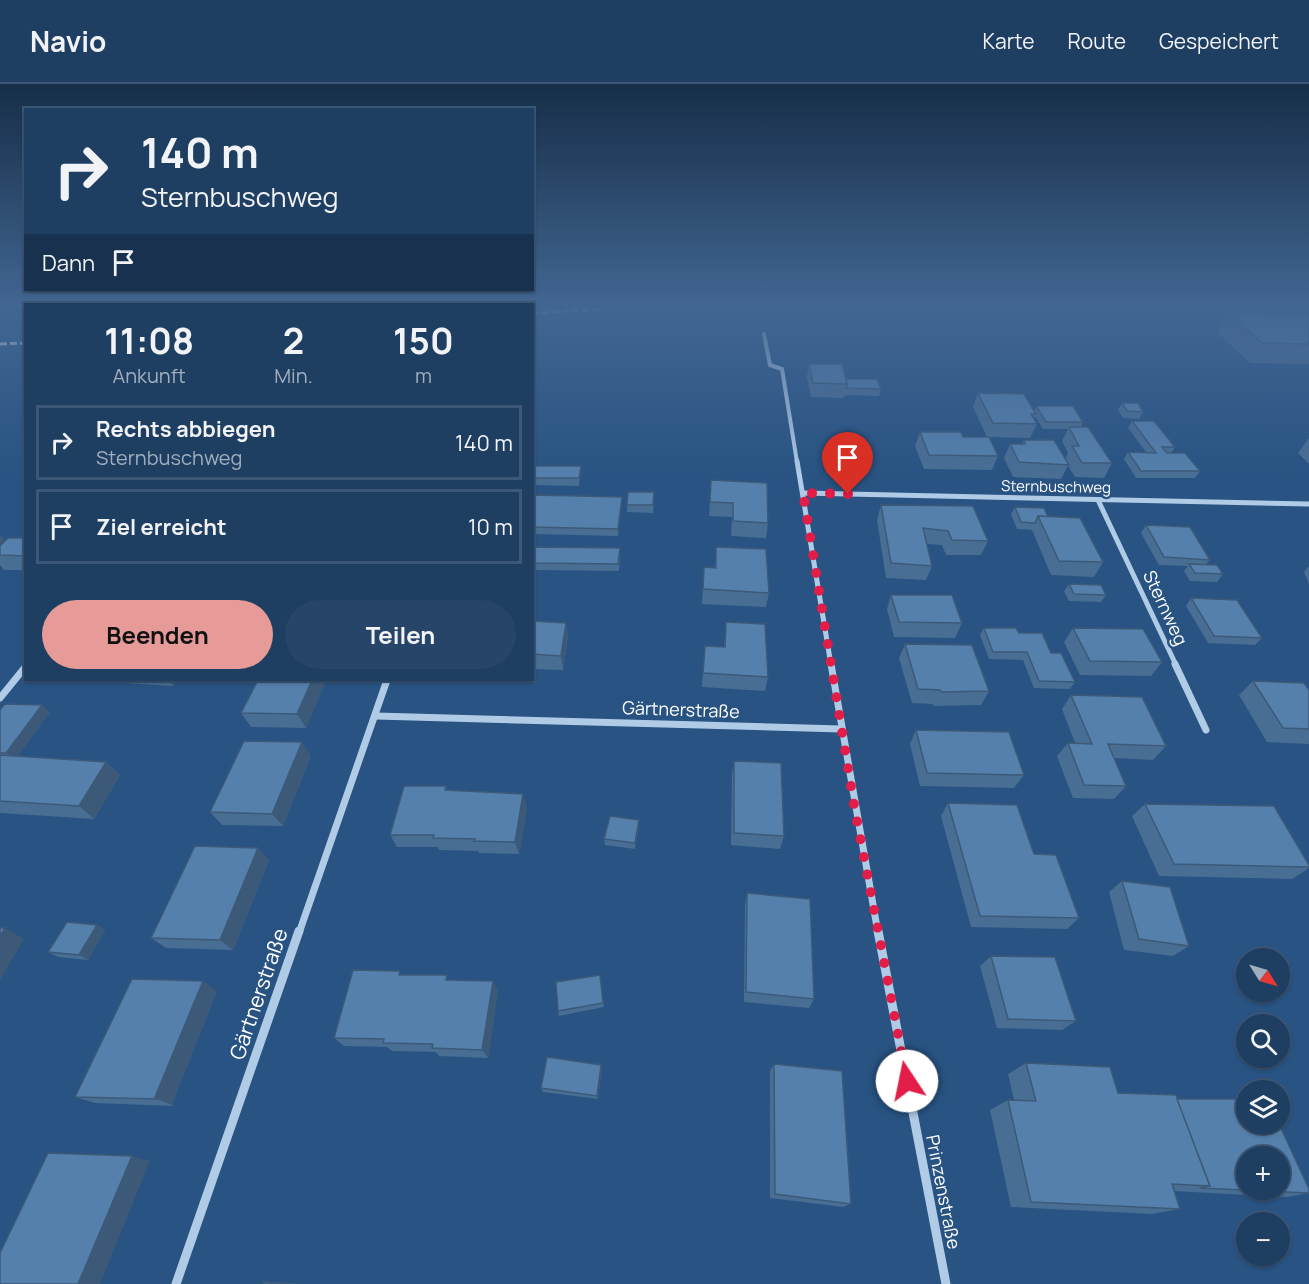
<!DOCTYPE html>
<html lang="de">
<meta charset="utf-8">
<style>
:root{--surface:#1e3e62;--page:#264568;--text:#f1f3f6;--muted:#a1aebe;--line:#3c5777;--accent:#e69b98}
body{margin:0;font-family:Manrope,sans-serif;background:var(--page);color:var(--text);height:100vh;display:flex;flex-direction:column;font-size:22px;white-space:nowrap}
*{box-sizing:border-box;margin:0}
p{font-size:20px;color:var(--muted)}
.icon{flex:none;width:33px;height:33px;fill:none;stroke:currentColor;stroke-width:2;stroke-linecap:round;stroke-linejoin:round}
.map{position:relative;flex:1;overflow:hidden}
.details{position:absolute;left:24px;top:219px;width:510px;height:378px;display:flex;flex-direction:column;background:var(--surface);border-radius:0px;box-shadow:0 2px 4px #0004,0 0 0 2px var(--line)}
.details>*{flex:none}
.banner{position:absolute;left:24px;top:24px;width:510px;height:183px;border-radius:0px;box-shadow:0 2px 4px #0004,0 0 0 2px var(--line);background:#1e3e62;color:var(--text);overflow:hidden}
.needle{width:39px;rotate:127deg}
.tools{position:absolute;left:1236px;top:864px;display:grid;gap:12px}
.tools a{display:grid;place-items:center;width:54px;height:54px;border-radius:50%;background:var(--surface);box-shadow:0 2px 4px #0004,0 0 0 2px var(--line);font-size:30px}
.pin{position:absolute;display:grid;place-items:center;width:51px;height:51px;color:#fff;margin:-62px -26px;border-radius:50% 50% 50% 0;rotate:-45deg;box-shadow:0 0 6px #0007}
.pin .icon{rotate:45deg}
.me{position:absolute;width:66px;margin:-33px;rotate:349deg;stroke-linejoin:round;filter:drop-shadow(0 0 4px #0008)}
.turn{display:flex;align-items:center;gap:21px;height:126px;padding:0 18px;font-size:27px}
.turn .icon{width:78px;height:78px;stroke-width:2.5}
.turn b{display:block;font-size:42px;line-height:51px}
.then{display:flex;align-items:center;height:57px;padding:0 18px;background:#0003;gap:12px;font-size:22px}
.eta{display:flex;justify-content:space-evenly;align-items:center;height:102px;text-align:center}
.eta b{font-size:36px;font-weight:700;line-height:42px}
.action{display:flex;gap:12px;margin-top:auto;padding:12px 18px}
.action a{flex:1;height:69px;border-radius:36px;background:var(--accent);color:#111;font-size:24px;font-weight:700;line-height:69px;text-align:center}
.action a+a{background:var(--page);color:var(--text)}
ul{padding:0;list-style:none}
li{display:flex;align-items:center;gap:18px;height:75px;margin:0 12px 9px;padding:0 6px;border:3px solid var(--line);border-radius:0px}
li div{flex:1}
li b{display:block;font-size:22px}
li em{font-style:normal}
header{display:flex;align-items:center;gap:36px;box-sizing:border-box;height:84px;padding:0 30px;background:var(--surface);border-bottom:2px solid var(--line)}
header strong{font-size:28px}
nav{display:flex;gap:33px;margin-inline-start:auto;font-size:21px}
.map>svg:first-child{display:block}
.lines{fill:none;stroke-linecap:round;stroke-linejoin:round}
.path{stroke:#b0cbe6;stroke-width:2;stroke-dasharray:2 3;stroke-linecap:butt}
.street-far3{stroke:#b0cbe6;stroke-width:4}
.street-far2{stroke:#b0cbe6;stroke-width:5}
.street-far1{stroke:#b0cbe6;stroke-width:7}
.street{stroke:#b0cbe6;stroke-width:9}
.rail{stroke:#fff;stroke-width:3;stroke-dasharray:7 3;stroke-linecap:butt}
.wall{fill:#496e94}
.shaded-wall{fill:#3c5a78}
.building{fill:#5580ac;stroke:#3c5a78;stroke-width:1.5;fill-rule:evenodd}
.route{stroke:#e11d48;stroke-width:10;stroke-dasharray:0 18}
.labels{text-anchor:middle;stroke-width:5;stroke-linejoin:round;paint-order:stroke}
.far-street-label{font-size:15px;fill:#fff;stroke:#285382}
.street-label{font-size:18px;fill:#fff;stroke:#285382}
.near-street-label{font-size:21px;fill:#fff;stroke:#285382}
</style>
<header>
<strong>Navio</strong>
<nav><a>Karte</a><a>Route</a><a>Gespeichert</a></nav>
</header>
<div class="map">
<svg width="1309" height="1200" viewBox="0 0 1309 1200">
<rect width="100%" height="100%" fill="#285382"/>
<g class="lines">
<path class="path" d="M799,228L885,223"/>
<path class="street-far3" d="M764,250L770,281L782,285L797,378"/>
<g class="street-far2">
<path d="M797,377L831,581"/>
<path d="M803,409L1309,420"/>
<path d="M1098,416L1176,581"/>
</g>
<g class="street-far1">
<path d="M831,580L878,849"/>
<path d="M1175,580L1206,646"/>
<path d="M0,614L26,582"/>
<path d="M376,632L841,645"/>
<path d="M299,849L387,596"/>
</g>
<g class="street">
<path d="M878,847L946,1200"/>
<path d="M176,1200L299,847"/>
</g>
<g class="rail">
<path d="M532,229L636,223"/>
<path d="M0,260L26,259"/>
</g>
</g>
<g class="wall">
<path d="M1228,229L1309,230V280L1250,279L1217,248Z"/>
<path d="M809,280L846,295L881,305L879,312L845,311L844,314L811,313L807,293Z"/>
<path d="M978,309L1034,327L1036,322L1083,338L1081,343L1112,379L1104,394L1075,393L1068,382L1061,395L1013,393L1004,374L1010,360H1022L1024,356L1065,375L1068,369L1062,357L1068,345H1043L1035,332L1034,335L1037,340L1030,354L989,353L998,372L992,386L924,385L915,362L920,348L963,353H987L973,323Z"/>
<path d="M1122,319L1143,328L1139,335L1123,334L1118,326Z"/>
<path d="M1132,337L1175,363L1171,369L1200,387L1195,394H1136L1124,375L1128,368H1146L1128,344Z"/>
<path d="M1309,354V380L1298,369Z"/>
<path d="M532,382H581V390L579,402L532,401Z"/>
<path d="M711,396L768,439L766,454L731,452L732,433L709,432Z"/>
<path d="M532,411L622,420L618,452L532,450Z"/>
<path d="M654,416L653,429L627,428V421Z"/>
<path d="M881,421L988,457L981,471H946L942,461L927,460L932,482L926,496L886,494L877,436Z"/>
<path d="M1015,423L1048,433L1103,478L1094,493L1051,491L1032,446L1017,445L1011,430Z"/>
<path d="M1146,441L1210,476L1206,480L1223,490L1217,498L1190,497L1184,487L1188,482L1159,481L1141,449Z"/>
<path d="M0,451L5,457L24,454L26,453V486H4L0,481Z"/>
<path d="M532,463L620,472L619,487L532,486Z"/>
<path d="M716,463L769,509L766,523L702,520L704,483L715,484Z"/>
<path d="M1309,482V500L1304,488Z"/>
<path d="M1069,500L1106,511L1101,518L1069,517L1064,507Z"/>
<path d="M891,511L962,539L955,554L894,553L887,525Z"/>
<path d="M1191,514L1262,554L1255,561L1208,559L1186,522Z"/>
<path d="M532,537L566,539L568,553L563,586L532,585Z"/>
<path d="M726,538L768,593L765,607L702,603L705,562L724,563Z"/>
<path d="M984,544L1019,549L1051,569L1075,598L1070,605L1034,604L1023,576L989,575L980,551Z"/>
<path d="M1073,544L1162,578L1151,592L1080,591L1064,558Z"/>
<path d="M905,560L989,607L981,621L934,622L933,620L912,619L899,574Z"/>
<path d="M73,596H176L173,602L74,596Z"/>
<path d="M258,596H326L306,644L251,643L241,629Z"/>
<path d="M1253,597L1309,606V660L1267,658L1239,611Z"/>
<path d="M1071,611L1166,662L1153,676L1114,674L1126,702L1114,715L1073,714L1057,672L1068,659H1075L1062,625Z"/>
<path d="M0,626L50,628L17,672L106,678L120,691L94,735L0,729Z"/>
<path d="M916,646L1024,691L1014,704L920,702L910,660Z"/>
<path d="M311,672L283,742L222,741L210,728Z"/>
<path d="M734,677L784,752L780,765L731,761L732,690Z"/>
<path d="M446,702L447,706L527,723L519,770L479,769L478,767L439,766L438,763H397L390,751Z"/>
<path d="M948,719L1034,770L1079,834L1067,845L971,843L941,732Z"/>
<path d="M1145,720L1309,781V784L1292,795L1159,792L1132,732Z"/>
<path d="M639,736V742L635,765L605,761L604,755Z"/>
<path d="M258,764L269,776L233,866L166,864L151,854Z"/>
<path d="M1122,797L1189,862L1173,872L1124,866L1109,808Z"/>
<path d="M747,809L814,915L809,924L744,918L745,821Z"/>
<path d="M97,841L105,846L88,876L58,873L48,868Z"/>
<path d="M991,872L1076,937L1062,946L997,944L980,882Z"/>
<path d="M403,891L450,896L498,906L488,974L439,972L436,968L392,967L387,963L344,962L334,954Z"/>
<path d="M600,891L604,923L559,932L558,927Z"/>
<path d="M217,907L172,1020L174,1022L95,1019L75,1013Z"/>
<path d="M1026,979L1118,1009L1177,1015L1309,1109L1287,1113L1174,1107L1180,1125L1152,1130L1011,1123L990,1026L1008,1016H1014L1008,990Z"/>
<path d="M774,980L851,1120L843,1123L770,1114V987Z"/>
<path d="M601,981L602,984L598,1015L543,1008L541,1004Z"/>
</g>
<g class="shaded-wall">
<path d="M581,382V390L579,402V394Z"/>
<path d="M622,413V420L618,452V445Z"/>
<path d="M0,451L5,457L0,462Z"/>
<path d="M566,539L568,553L563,586L561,572Z"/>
<path d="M168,596H176L173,602Z"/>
<path d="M312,596H326L306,644L297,630Z"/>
<path d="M42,621L50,628L15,676L6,669Z"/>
<path d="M302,658L311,672L283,742L272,730Z"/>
<path d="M106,678L120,691L94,735L79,722Z"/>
<path d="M523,710L527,723L519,770L515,758Z"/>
<path d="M639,736V742L635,765V759Z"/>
<path d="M258,764L269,776L233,866L220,856Z"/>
<path d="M97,841L105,846L88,876L79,871Z"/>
<path d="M5,844L24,855L0,896V852Z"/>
<path d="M203,897L217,907L172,1020L174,1022L157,1015L155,1013Z"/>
<path d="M493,897L498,906L488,974L482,966Z"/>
<path d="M601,981L602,984L598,1015L597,1012Z"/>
<path d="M132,1072L150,1077L100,1200H78Z"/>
</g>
<g class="building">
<path d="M1228,229L1309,230V260L1262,259Z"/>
<path d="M809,280H842L847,300L813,299Z"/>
<path d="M846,295H877L881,305L847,304V300Z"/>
<path d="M978,309L1024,310L1036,330H1031L1037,340L993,339Z"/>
<path d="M1122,319H1138L1143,328L1127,327Z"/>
<path d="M1036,322H1073L1083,338H1046Z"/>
<path d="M1132,337H1154L1175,363H1162L1167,369H1185L1200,387H1141L1128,368L1156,369Z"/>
<path d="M1069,343H1088L1112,379H1082L1072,362H1079Z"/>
<path d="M920,348H961L963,353H989L998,372L929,371Z"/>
<path d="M1024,356H1054L1069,381L1019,378L1010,360H1025Z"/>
<path d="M532,382H581L579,394H532Z"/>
<path d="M711,396L767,399L768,439L733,437V419L710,418Z"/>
<path d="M628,408H654L653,421H627Z"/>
<path d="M532,411L622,413L618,445L532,443Z"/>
<path d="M881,421L973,422L988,457L952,456L948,447L923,444L932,482L891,479Z"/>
<path d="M1015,423L1044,424L1048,433L1038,432L1035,439L1021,438Z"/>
<path d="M1038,432L1080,434L1103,478L1059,477Z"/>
<path d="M1146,441L1190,443L1210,476L1164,473Z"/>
<path d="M26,453V472L0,471V462L8,454H24Z"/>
<path d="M532,463L620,464L618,480L532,479Z"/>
<path d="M716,463L766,465L769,509L703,505L704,483L716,484Z"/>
<path d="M1189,480L1217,481L1223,490L1195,489Z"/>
<path d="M1069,500L1101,501L1106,511L1074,510Z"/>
<path d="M891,511H952L962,539L899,538Z"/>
<path d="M1191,514L1237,516L1262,554L1214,552Z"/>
<path d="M532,537L566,539L561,572L532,570Z"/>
<path d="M726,538L765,540L768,593L703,589L705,562L725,563Z"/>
<path d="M984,544H1016L1019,549H1042L1051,569H1061L1075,598L1039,597L1027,568H993Z"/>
<path d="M1073,544L1143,545L1162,578L1090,577Z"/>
<path d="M905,560L972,561L989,607L941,608L940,606L918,605Z"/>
<path d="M258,596H312L297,630L241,629Z"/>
<path d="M1253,597L1304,599L1309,606V645L1283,644Z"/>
<path d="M1071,611L1142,613L1166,662L1108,660L1126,702L1084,701L1068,659L1092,660Z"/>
<path d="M5,620L42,621L6,669H0V626Z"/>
<path d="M916,646L1009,648L1024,691L927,689Z"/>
<path d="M244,657L302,658L272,730L210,728Z"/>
<path d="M0,671L106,678L79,722L0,717Z"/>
<path d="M734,677L781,679L784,752L734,749Z"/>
<path d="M404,702H446L445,706L523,710L515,758L474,757L475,755L433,754L434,751H390Z"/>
<path d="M948,719L1017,721L1034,770L1056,771L1079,834L980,832Z"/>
<path d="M1145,720L1274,722L1309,781V783L1174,780Z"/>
<path d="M610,732L639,736L635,759L604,755Z"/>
<path d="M195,762L258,764L220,856L151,854Z"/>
<path d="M1122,797L1170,803L1189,862L1139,855Z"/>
<path d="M747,809L810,815L814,915L746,908Z"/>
<path d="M67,838L97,841L79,871L48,868Z"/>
<path d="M0,844H5L0,852Z"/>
<path d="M991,872L1055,873L1076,937L1008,935Z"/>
<path d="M353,886L400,887L399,891H447L446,896L493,897L482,966L432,964L433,960L383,959L384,955L334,954Z"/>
<path d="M600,891L603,919L558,927L556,898Z"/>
<path d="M132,895L203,897L155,1013L157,1015L75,1013Z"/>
<path d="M547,973L601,981L597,1012L541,1004Z"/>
<path d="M1026,979L1110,983L1118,1009L1176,1011L1210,1102L1172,1100L1180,1125L1031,1118L1008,1016L1036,1017Z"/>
<path d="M774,980L842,987L851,1120L775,1110Z"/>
<path d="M1177,1015H1246V1040H1279L1309,1105V1109L1200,1104L1210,1102ZM1246,1072H1280V1106H1246Z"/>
<path d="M48,1069L132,1072L78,1200H0V1169Z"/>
<path d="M263,1198L295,1200H263Z"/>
</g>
<linearGradient id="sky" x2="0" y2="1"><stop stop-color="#162e48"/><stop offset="0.57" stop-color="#426692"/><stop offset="1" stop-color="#426692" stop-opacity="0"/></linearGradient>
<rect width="1309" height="391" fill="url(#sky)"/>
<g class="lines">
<path class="route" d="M848,410L803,409L855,727L907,997"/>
</g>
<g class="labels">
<g class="far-street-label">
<text transform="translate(1056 403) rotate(1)" y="5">Sternbuschweg</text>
</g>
<g class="street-label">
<text transform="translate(1165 524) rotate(65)" y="6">Sternweg</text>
<text transform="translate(681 626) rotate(2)" y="6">Gärtnerstraße</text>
<text transform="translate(943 1108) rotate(79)" y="6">Prinzenstraße</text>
</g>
<g class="near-street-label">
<text transform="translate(259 910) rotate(-71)" y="7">Gärtnerstraße</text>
</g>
</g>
</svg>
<div class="tools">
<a><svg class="needle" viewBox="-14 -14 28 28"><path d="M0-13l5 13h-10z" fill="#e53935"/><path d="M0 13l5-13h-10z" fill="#a1aebe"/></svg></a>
<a><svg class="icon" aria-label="search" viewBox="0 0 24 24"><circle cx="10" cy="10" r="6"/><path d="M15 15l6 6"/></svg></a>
<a><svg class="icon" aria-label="layers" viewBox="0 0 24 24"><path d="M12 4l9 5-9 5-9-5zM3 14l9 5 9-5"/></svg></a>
<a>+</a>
<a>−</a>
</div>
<div class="pin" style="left:848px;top:410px;background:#d93025"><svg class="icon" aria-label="arrive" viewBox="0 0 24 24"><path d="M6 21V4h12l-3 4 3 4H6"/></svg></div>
<svg class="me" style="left:907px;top:997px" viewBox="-20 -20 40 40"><circle r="19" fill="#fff"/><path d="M0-13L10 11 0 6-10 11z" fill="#e11d48"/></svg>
<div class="banner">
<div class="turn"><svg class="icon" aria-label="right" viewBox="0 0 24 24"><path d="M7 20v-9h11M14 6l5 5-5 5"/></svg><div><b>140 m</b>Sternbuschweg</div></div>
<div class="then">Dann<svg class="icon" aria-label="arrive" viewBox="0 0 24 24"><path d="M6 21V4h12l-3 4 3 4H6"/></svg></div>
</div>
<section class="details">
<div class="eta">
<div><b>11:08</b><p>Ankunft</p></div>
<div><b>2</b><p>Min.</p></div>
<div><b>150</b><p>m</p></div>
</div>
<ul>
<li><svg class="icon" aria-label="right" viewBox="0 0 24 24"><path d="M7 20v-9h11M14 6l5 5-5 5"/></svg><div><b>Rechts abbiegen</b><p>Sternbuschweg</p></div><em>140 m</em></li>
<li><svg class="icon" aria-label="arrive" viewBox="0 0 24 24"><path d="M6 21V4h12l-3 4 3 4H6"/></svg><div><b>Ziel erreicht</b></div><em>10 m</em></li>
</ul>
<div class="action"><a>Beenden</a><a>Teilen</a></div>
</section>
</div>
